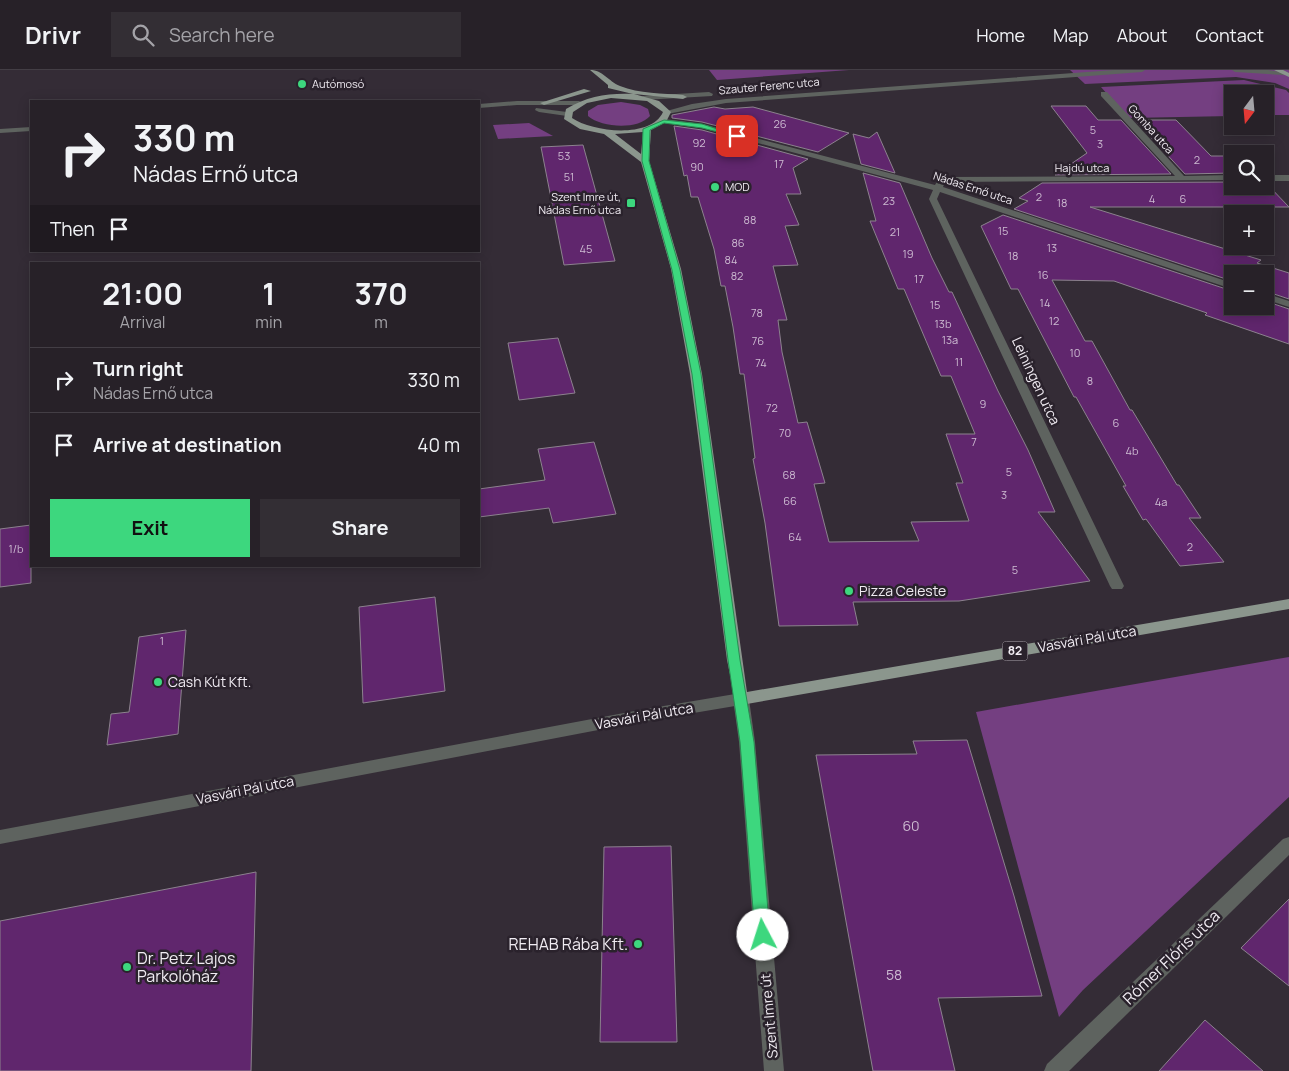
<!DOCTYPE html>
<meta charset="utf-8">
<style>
:root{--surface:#272128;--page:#332e34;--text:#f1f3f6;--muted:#a4a3a8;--line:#433e45;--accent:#3dd77e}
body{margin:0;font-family:Manrope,sans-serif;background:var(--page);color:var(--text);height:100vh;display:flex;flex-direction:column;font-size:19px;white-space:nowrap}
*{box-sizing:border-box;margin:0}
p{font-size:16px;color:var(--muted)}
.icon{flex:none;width:28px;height:28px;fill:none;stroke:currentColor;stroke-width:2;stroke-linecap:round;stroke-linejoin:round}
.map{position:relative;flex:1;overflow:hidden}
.drawer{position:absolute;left:30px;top:192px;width:450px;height:305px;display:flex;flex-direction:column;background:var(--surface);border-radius:0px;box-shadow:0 2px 12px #0003,0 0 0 1px var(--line)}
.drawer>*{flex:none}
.hud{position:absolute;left:30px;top:30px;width:450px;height:152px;border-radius:0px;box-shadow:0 2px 12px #0003,0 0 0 1px var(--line);background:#272128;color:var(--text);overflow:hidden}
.needle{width:32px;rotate:196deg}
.fabs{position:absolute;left:1224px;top:15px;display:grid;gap:10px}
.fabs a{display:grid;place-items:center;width:50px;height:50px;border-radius:0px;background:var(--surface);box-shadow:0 2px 12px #0003,0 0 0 1px var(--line);font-size:25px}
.pin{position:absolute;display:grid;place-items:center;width:42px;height:42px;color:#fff;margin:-21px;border-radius:10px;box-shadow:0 2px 8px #0006}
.me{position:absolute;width:55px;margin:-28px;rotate:355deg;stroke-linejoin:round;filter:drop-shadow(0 0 4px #0008)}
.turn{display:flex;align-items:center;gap:18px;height:105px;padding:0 20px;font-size:22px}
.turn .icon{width:65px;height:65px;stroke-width:2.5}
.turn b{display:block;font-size:35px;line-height:42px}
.then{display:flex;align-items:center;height:48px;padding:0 20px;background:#0003;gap:10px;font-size:19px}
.eta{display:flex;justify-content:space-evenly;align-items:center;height:85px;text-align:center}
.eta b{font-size:30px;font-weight:700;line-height:35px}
.primary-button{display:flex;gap:10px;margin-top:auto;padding:10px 20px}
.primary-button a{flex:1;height:58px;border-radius:0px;background:var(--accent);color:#111;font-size:20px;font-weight:700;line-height:58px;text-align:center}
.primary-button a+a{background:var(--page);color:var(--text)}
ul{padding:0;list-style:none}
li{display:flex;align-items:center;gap:15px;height:65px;padding:0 20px;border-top:1px solid var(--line)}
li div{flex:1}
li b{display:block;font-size:19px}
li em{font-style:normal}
header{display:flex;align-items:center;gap:30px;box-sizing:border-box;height:70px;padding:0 25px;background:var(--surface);border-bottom:1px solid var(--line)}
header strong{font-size:24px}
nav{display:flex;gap:28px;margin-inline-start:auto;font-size:18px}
.search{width:350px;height:45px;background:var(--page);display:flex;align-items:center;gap:12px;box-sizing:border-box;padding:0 18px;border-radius:0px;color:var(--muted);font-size:19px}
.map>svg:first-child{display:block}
.green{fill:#743f81}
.building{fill:#60266d;stroke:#8c828e}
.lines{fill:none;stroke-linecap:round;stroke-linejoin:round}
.minor{fill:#5e635f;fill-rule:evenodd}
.tertiary{fill:#5e635f;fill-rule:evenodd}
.primary{fill:#8b968d;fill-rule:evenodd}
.route{fill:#3dd77e;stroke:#288c52}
.poi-dot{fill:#3dd77e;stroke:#2a222c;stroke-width:2}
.labels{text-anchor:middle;stroke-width:5;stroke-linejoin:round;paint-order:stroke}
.far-poi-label{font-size:11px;fill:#f0ebf2;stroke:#2a222c;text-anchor:start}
.far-street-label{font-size:11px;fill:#f0ebf2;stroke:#2a222c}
.number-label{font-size:11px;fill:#ccbad1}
.shield{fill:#2a222c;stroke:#b5afb7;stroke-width:1}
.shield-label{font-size:12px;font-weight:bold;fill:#f0ebf2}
.street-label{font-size:14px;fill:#f0ebf2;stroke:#2a222c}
.poi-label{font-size:14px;fill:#f0ebf2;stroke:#2a222c;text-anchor:start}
.near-number-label{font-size:14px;fill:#ccbad1}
.near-poi-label{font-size:16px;fill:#f0ebf2;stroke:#2a222c;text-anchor:end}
.near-street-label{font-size:16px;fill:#f0ebf2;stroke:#2a222c}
</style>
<header>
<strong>Drivr</strong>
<div class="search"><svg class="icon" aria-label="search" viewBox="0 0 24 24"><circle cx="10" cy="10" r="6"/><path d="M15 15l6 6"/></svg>Search here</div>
<nav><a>Home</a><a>Map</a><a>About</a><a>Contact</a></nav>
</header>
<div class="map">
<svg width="1289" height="1001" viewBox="0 0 1289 1001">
<rect width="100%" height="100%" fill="#342c36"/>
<g class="green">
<path d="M709,0H849L717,10Z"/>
<path d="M1070,0H1289V19L1275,13L1236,7L1085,14Z"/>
<path d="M1244,10L1286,20L1289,23V45H1265V24H1232V46L1128,48L1101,17Z"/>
<path d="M621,32L640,35L648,39L650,46C638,60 602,58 588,46V41L598,35Z"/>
<path d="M529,53L553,66L498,69L493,55Z"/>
<path d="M1289,587V727L1083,920L1059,947L976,642Z"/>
</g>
<g class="building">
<path d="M1051,36H1086L1098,50H1121L1171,104L1055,105L1087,83Z"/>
<path d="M714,37L725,39L753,37L849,63L818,82L702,52L672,48V45Z"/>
<path d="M1135,50H1176L1211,86H1232V103L1185,104Z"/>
<path d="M674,56L702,60L808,89L793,98L801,124H786L799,155L785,156L798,195L773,196L787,250H778L782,282L798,353L807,352L825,413L814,414L829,472L919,471L911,452L969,451L956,413H963L946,364H975L951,306H941L904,219H898L870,151H876L863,103L900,113L932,188L949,222H952L998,321L1028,380L1055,442H1038L1090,511L959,531L853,532L858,555L779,556L765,453L753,389L755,388L744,304H740L733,257L725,216H721L714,179L698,127H691L687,105L684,106Z"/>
<path d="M877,62L895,103L861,94L853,64L869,68Z"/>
<path d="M583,75L615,191L564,195L541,77Z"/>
<path d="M1232,112V116H1265L1266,113L1289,137H1090L1261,190L1257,193L1289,203V229L1265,221V204H1232V211L1014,139L1028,131L1019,128L1042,113Z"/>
<path d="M1003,145L1232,221V236H1265V231L1289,239V274L1205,245L1207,243L1114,211L1052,210L1085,271H1092L1130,340H1132L1177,415H1179L1201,448H1189L1224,492L1180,496L1146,449L1143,450L1123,416H1126L1076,327H1074L1018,219H1011L981,156Z"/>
<path d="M558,268L575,323L519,330L508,273Z"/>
<path d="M594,372L616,444L553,453L549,438L479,447V419L545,410L538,379Z"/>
<path d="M31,455V513L0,517V459Z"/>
<path d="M435,527L445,621L363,633L359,537Z"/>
<path d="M186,560L178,664L107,675L111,644L129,642L139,567Z"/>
<path d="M967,670L1014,826L1042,926L938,928L955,1001H873L816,685L917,684L913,671Z"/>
<path d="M671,776L677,972H600L604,777Z"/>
<path d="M256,802L251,1001H0V851Z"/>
<path d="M1289,829V916L1241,878Z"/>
<path d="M1205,950L1263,1001H1159Z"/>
</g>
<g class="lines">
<g class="minor">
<path d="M1101,22H1107L1184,106L1232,105V110L945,112L943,117L1232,213V219L940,122L937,129L1124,516L1122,519H1112L1110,516L929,129L933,120L702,58L664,53L660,51L664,49L702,54L935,115L939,108L942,107L1175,106L1101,26Z"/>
<rect x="1265" y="105" width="24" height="6"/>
<path d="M1265,223L1289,231V237L1265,229Z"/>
<path d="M741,623L746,625L749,629L755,672L784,1001H764L739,672L733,629L736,625Z"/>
<path d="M1289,767V785L1069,1001H1044L1047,994L1283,769Z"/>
</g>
<g class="tertiary">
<path d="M1114,0H1145L1142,2L726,33L667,44L663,42L692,34L726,29Z"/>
<path d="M1232,0H1268L1286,3L1283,5L1235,2Z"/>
<path d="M709,22L713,24L712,26L643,30L639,28L643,26Z"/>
<path d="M517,31H579L583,33L579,35H517L479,38V34Z"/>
<path d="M536,38L567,42L571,44L567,46L539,42L535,40Z"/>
<path d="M31,57V61L0,63V59Z"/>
<path d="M741,623L746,625L749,629L746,633L741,635L640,652L0,774V760L640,640Z"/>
</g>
<g class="primary">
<path d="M590,0C603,0 608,11 620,16C639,24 663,23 683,25L687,27L683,29L634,24L659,31L671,42L666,52L651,60L649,91L681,199L702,304L747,622L1289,529V539L741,635L736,633L727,590L690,304L671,199L641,92L604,64L580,59L564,49L566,39C588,26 608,23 633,24L608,18V15ZM611,28L647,31L663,42C651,69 592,62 572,48L573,42L587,33ZM643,62L641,84L615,64Z"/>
<path d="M1274,0H1283L1289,3V7Z"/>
<path d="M584,19L591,21L544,35L540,33Z"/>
</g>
</g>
<path class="route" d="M664,50L702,54L740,66L737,67L702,58L664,53L650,60L649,91L680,200L701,304L740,590L754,672L770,865L768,870L763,872L757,870L755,865L740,672L728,590L692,304L672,200L642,91L643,59Z"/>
<g class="poi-dot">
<circle cx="302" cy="14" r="5"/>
<circle cx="715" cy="117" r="5"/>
<rect x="626" y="128" width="10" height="10" rx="2.5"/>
<circle cx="849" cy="521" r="5"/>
<circle cx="158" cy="612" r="5"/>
<circle cx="638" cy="874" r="5"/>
<circle cx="127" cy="897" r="5"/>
</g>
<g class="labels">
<g class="far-poi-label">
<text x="312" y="18">Autómosó</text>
<text x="725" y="121">MOD</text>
<text x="621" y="131" text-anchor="end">Szent Imre út,<tspan x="621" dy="13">Nádas Ernő utca</tspan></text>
</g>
<g class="far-street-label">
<text transform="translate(769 16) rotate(-5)" y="4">Szauter Ferenc utca</text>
<text transform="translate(1151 59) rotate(48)" y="4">Gomba utca</text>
<text x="1082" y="102">Hajdú utca</text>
<text transform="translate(973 118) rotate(18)" y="4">Nádas Ernő utca</text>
</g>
<g class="number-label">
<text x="780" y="58">26</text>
<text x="1093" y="64">5</text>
<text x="699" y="77">92</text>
<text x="1100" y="78">3</text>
<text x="564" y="90">53</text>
<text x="1197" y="94">2</text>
<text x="779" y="98">17</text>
<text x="697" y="101">90</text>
<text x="569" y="111">51</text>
<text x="1039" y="131">2</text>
<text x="1152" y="133">4</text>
<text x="1183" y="133">6</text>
<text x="889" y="135">23</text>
<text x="1062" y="137">18</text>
<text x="750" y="154">88</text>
<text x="1003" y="165">15</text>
<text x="895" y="166">21</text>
<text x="738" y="177">86</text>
<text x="1052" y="182">13</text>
<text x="586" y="183">45</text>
<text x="908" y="188">19</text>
<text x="1013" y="190">18</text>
<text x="731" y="194">84</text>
<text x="1043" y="209">16</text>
<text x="737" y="210">82</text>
<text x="919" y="213">17</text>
<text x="1045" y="237">14</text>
<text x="935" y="239">15</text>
<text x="757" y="247">78</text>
<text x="1054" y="255">12</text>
<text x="943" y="258">13b</text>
<text x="950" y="274">13a</text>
<text x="758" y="275">76</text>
<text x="1075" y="287">10</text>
<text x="959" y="296">11</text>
<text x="761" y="297">74</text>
<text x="1090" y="315">8</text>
<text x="983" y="338">9</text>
<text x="772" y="342">72</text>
<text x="1116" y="357">6</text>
<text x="785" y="367">70</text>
<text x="974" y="376">7</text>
<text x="1132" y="385">4b</text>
<text x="1009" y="406">5</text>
<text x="789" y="409">68</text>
<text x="1004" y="429">3</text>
<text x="790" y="435">66</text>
<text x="1161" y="436">4a</text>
<text x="795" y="471">64</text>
<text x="1190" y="481">2</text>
<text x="16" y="483">1/b</text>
<text x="1015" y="504">5</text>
<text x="162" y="575">1</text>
</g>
<rect class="shield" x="1002.5" y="571.5" width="25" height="19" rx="4"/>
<g class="shield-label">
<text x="1015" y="585">82</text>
</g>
<g class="street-label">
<text transform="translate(1036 311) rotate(65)" y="5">Leiningen utca</text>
<text transform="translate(1087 569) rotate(-10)" y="5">Vasvári Pál utca</text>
<text transform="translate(644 646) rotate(-10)" y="5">Vasvári Pál utca</text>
<text transform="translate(245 720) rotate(-11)" y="5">Vasvári Pál utca</text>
<text transform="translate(769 946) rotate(-95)" y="5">Szent Imre út</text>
</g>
<g class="poi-label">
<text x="859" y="526">Pizza Celeste</text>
<text x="168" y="617">Cash Kút Kft.</text>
</g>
<g class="near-number-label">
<text x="911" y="761">60</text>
<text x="894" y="910">58</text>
</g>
<g class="near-poi-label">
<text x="628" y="880">REHAB Rába Kft.</text>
<text x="137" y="894" text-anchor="start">Dr. Petz Lajos<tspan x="137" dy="18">Parkolóház</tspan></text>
</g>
<g class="near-street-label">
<text transform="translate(1171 887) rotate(-44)" y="6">Rómer Flóris utca</text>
</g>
</g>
</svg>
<div class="fabs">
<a><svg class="needle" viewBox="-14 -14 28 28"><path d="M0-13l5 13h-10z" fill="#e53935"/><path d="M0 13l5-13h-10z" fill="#a4a3a8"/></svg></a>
<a><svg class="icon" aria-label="search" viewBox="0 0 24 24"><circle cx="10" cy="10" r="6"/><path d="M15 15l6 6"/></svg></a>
<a>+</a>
<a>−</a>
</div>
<div class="pin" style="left:737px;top:66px;background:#d93025"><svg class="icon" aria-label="arrive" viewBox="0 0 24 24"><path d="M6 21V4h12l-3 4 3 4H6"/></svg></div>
<svg class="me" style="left:763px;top:865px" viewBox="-20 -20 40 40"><circle r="19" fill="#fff"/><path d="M0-13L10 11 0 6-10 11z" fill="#3dd77e"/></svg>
<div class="hud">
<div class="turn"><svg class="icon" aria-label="right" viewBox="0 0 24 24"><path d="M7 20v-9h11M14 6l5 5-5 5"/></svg><div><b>330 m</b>Nádas Ernő utca</div></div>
<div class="then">Then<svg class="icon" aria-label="arrive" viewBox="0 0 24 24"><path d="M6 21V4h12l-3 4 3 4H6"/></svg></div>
</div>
<section class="drawer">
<div class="eta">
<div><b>21:00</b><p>Arrival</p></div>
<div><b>1</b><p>min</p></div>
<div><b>370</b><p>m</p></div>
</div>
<ul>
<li><svg class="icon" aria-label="right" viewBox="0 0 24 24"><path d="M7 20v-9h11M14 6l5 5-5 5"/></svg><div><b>Turn right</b><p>Nádas Ernő utca</p></div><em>330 m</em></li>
<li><svg class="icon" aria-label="arrive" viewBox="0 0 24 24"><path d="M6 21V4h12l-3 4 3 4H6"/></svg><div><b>Arrive at destination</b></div><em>40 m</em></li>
</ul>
<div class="primary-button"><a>Exit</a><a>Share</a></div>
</section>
</div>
